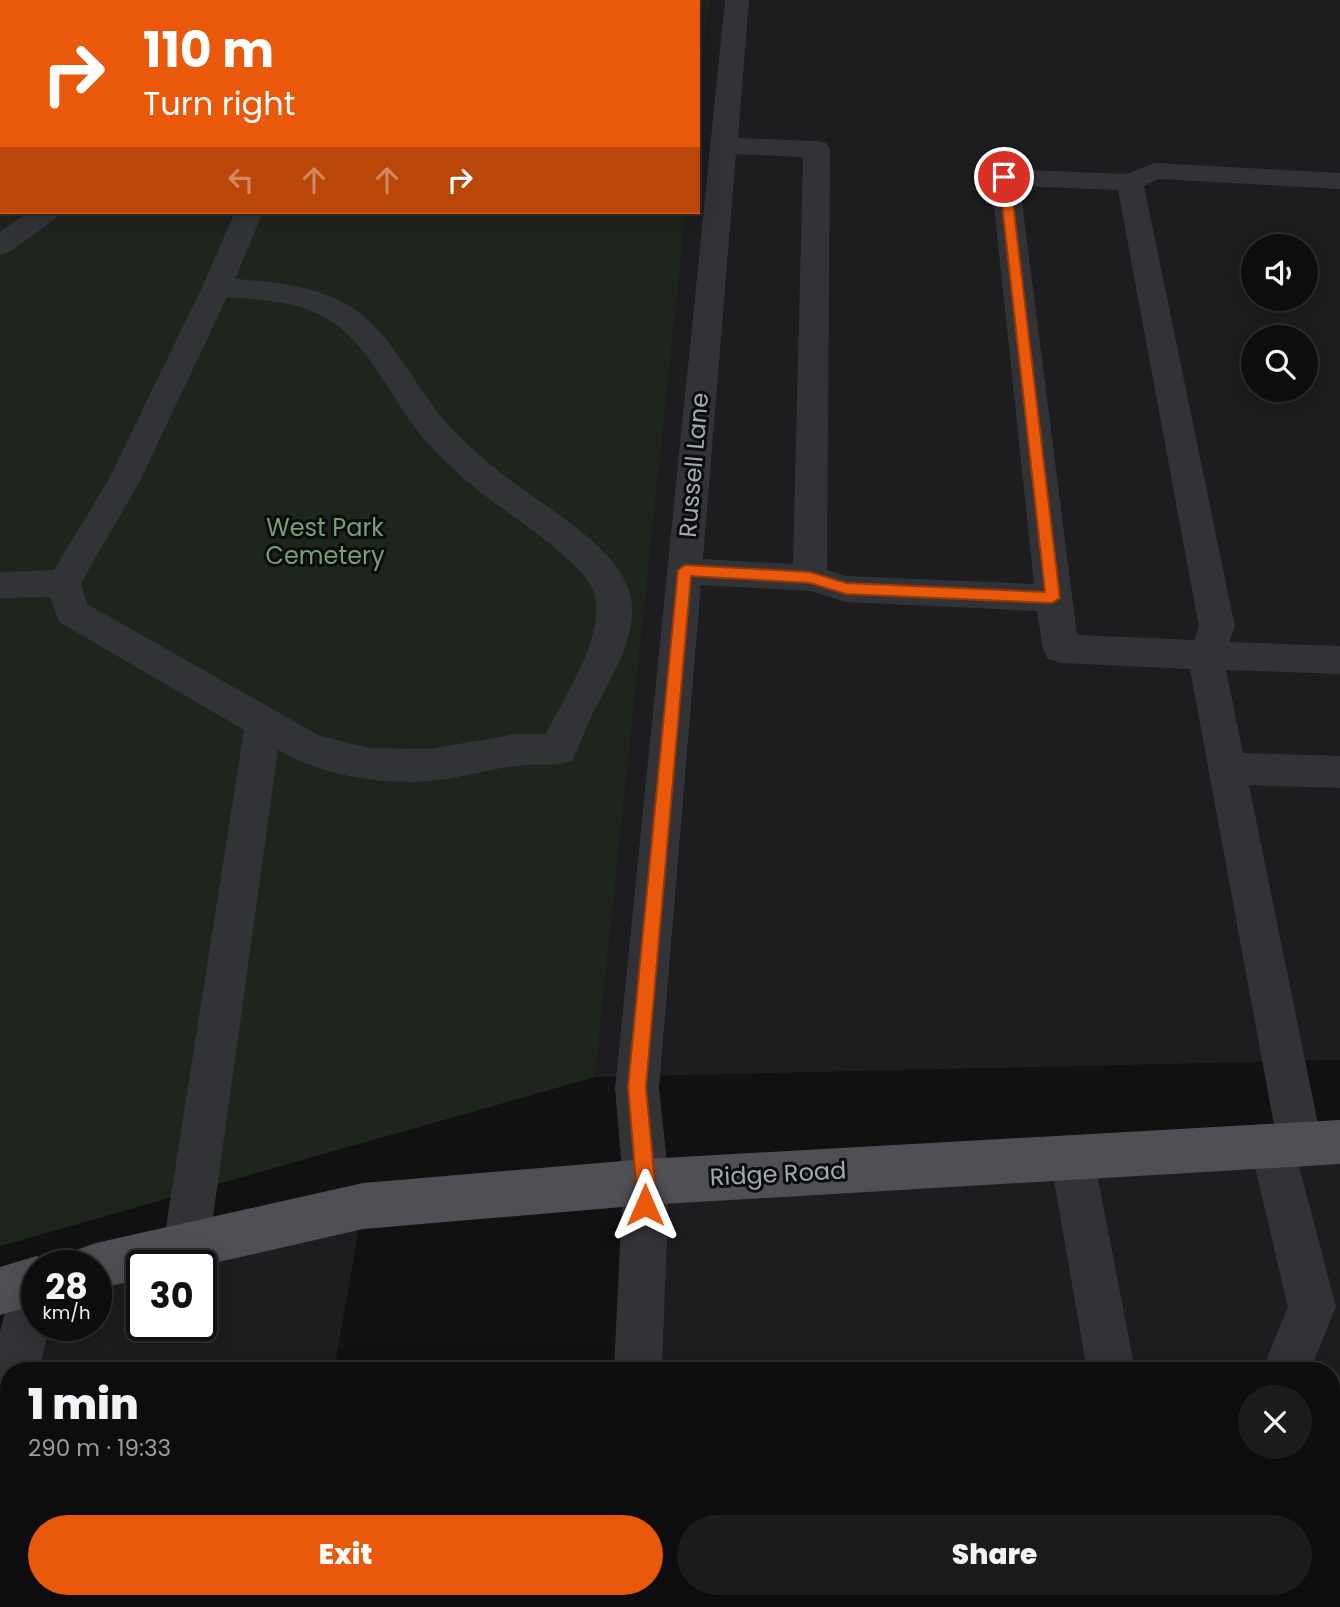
<!DOCTYPE html>
<meta charset="utf-8">
<style>
:root{--surface:#0d0d0e;--page:#1b1b1c;--text:#f1f3f6;--muted:#9a9c9e;--line:#2d2d2e;--accent:#ea580c}
body{margin:0;font-family:Poppins,sans-serif;background:var(--page);color:var(--text);height:100vh;display:flex;flex-direction:column;font-size:26px;white-space:nowrap}
*{box-sizing:border-box;margin:0}
p{font-size:23px;color:var(--muted)}
.icon{flex:none;width:38px;height:38px;fill:none;stroke:currentColor;stroke-width:2;stroke-linecap:round;stroke-linejoin:round}
.map{position:relative;flex:1;overflow:hidden}
.details{position:absolute;left:0px;top:1362px;width:1340px;height:247px;display:flex;flex-direction:column;background:var(--surface);border-radius:28px 28px 0 0;box-shadow:0 4px 18px #0003,0 0 0 2px var(--line)}
.details>*{flex:none}
.top-card{position:absolute;left:0px;top:0px;width:700px;height:214px;box-shadow:0 4px 18px #0003,0 0 0 2px var(--line);background:#ea580c;color:#fff;overflow:hidden}
.buttons{position:absolute;left:1241px;top:234px;display:grid;gap:14px}
.buttons a{display:grid;place-items:center;width:77px;height:77px;border-radius:50%;background:var(--surface);box-shadow:0 4px 18px #0003,0 0 0 2px var(--line);font-size:35px}
.speed{position:absolute;left:21px;top:1250px;display:flex;gap:14px;font-size:35px;font-weight:700;text-align:center}
.speed>*{display:grid;place-content:center;width:91px;height:91px;border-radius:50%;background:var(--surface);box-shadow:0 4px 18px #0003,0 0 0 2px var(--line);line-height:1}
.speed small{font-size:18px;font-weight:400}
.speed .limit{border:4px solid #111;border-radius:10px;background:#fff;color:#111}
.pin{position:absolute;display:grid;place-items:center;width:60px;height:60px;color:#fff;margin:-30px;border:4px solid #fff;border-radius:50%;box-shadow:0 2px 7px #0007}
.me{position:absolute;width:77px;margin:-38px;rotate:0deg;stroke-linejoin:round;filter:drop-shadow(0 0 5px #0008)}
.turn{display:flex;align-items:center;gap:24px;height:147px;padding:0 28px;font-size:32px}
.turn .icon{width:91px;height:91px;stroke-width:2.5}
.turn b{display:block;font-size:49px;line-height:60px}
.lanes{display:flex;align-items:center;height:66px;padding:0 28px;background:#0003;justify-content:center;gap:35px;direction:ltr}
.lanes .off{opacity:.35}
.round{display:grid;place-items:center;flex:none;width:74px;height:74px;border-radius:37px;background:var(--page)}
.summary{display:flex;align-items:center;justify-content:space-between;height:119px;padding:0 28px}
h1{font-size:42px;font-weight:800;line-height:52px}
.action{display:flex;gap:14px;margin-top:auto;padding:14px 28px}
.action a{flex:1;height:80px;border-radius:42px;background:var(--accent);color:#fff;font-size:28px;font-weight:800;line-height:80px;text-align:center}
.action a+a{background:var(--page);color:var(--text)}
.map>svg:first-child{display:block}
.built{fill:#1d1d1f;fill-rule:evenodd}
.green{fill:#1d251d}
.lines{fill:none;stroke-linecap:round;stroke-linejoin:round}
.minor{fill:#323337;fill-rule:evenodd}
.major{fill:#4e5056;fill-rule:evenodd}
.route{fill:#ea580c;stroke:#983908;stroke-width:2}
.labels{text-anchor:middle;stroke-width:6;stroke-linejoin:round;paint-order:stroke}
.street-label{font-size:24px;fill:#a2a8b3;stroke:#0c0c0d}
.park-label{font-size:24px;fill:#789f78;stroke:#0c0c0d}
</style>
<div class="map">
<svg width="1340" height="1607" viewBox="0 0 1340 1607">
<rect width="100%" height="100%" fill="#111112"/>
<g class="built">
<path d="M710,0H1340V1060L595,1077L686,212H698V93ZM1253,247H1306V299H1253ZM1253,338H1306V390H1253Z"/>
<path d="M1340,1142V1607H629L630,1600H1332V1370H638L646,1182Z"/>
<path d="M363,1206L334,1370H15L36,1280L37,1325H96V1266ZM142,1265H201V1325H142Z"/>
<path d="M9,1396V1600H294L293,1607H0V1434Z"/>
</g>
<path class="green" d="M0,0H710L698,93V2H2V212H686L595,1077L0,1246Z"/>
<g class="lines">
<g class="minor">
<path d="M154,0H178L153,2Z"/>
<rect x="517" y="0" width="24" height="2"/>
<path d="M725,0H749L738,138L817,141L826,143L830,149L827,570L846,576L1034,584L991,177L995,171L1005,169L1126,174L1155,163L1340,173V189L1159,179L1144,186L1235,627L1229,642L1340,646V674L1226,670L1243,753L1340,756V788L1249,785L1322,1144L1316,1160L1299,1166L1336,1307L1310,1370H1262L1288,1307L1250,1146L1256,1130L1274,1125L1190,669L1061,663L1048,659L1043,649L1037,611L846,602L810,591L701,585L659,1088L669,1182L662,1370H614L623,1182L615,1088ZM736,154L803,157L793,564L703,559ZM1020,186L1118,190L1199,627L1194,640L1077,635Z"/>
<rect x="0" y="20" width="2" height="14"/>
<path d="M28,212H60L56,218L10,252L0,255V232Z"/>
<path d="M235,212H263L235,279C276,282 322,286 357,311C391,336 410,376 436,410C453,433 474,451 496,469C536,503 622,546 631,598C638,640 608,682 591,717C584,732 579,747 572,761C553,768 534,763 514,766C486,770 457,779 429,781C378,785 322,775 278,750L209,1246L202,1262L196,1265L170,1262L163,1246L244,730L59,622L50,597L0,598V572L54,570L109,479L202,287ZM227,297C264,300 302,301 334,323C370,349 389,393 415,428C433,451 453,469 475,488C504,512 589,563 595,596C604,640 564,696 546,734H517L429,749L370,748L320,736L87,604L81,583L140,481Z"/>
<path d="M1072,1136L1088,1142L1094,1158L1135,1370H1087L1050,1158L1056,1142Z"/>
<path d="M36,1256L53,1265H37V1325H50L39,1370H9V1455L0,1459V1331L19,1263Z"/>
<path d="M604,1600H656V1607H602Z"/>
</g>
<g class="major">
<path d="M1340,1120V1164L646,1205L363,1229L201,1266L142,1265V1279L96,1289V1265H73L79,1249L96,1243L363,1183L646,1159Z"/>
<path d="M37,1256L54,1265H37V1304L0,1315V1267Z"/>
</g>
</g>
<path class="route" d="M1004,174L1010,177L1060,598L1052,603L846,594L810,583L691,576L646,1087L655,1182L651,1212L645,1214L638,1212L635,1205L636,1182L628,1087L678,570L685,565L810,572L846,583L1045,592L999,177Z"/>
<g class="labels">
<g class="street-label">
<text transform="translate(694 465) rotate(-85)" y="8">Russell Lane</text>
<text transform="translate(778 1174) rotate(-3)" y="8">Ridge Road</text>
</g>
<g class="park-label">
<text x="325" y="536">West Park<tspan x="325" dy="28">Cemetery</tspan></text>
</g>
</g>
</svg>
<div class="buttons">
<a><svg class="icon" aria-label="sound" viewBox="0 0 24 24"><path d="M4 9h4l5-4v14l-5-4H4zM17 9q2 3 0 6"/></svg></a>
<a><svg class="icon" aria-label="search" viewBox="0 0 24 24"><circle cx="10" cy="10" r="6"/><path d="M15 15l6 6"/></svg></a>
</div>
<div class="speed"><div>28<small>km/h</small></div><div class="limit">30</div></div>
<div class="pin" style="left:1004px;top:177px;background:#d93025"><svg class="icon" aria-label="arrive" viewBox="0 0 24 24"><path d="M6 21V4h12l-3 4 3 4H6"/></svg></div>
<svg class="me" style="left:645px;top:1205px" viewBox="-20 -20 40 40"><path d="M0-17L14 15 0 8-14 15z" fill="#ea580c" stroke="#fff" stroke-width="4"/></svg>
<div class="top-card">
<div class="turn"><svg class="icon" aria-label="right" viewBox="0 0 24 24"><path d="M7 20v-9h11M14 6l5 5-5 5"/></svg><div><b>110 m</b>Turn right</div></div>
<div class="lanes"><svg class="icon off" aria-label="left" viewBox="0 0 24 24"><path d="M17 20v-9H6M10 6l-5 5 5 5"/></svg><svg class="icon off" aria-label="ahead" viewBox="0 0 24 24"><path d="M12 20V5M6 11l6-6 6 6"/></svg><svg class="icon off" aria-label="ahead" viewBox="0 0 24 24"><path d="M12 20V5M6 11l6-6 6 6"/></svg><svg class="icon" aria-label="right" viewBox="0 0 24 24"><path d="M7 20v-9h11M14 6l5 5-5 5"/></svg></div>
</div>
<section class="details">
<div class="summary"><div><h1>1 min</h1><p>290 m · 19:33</p></div><a class="round"><svg class="icon" aria-label="close" viewBox="0 0 24 24"><path d="M6 6l12 12M18 6L6 18"/></svg></a></div>
<div class="action"><a>Exit</a><a>Share</a></div>
</section>
</div>
